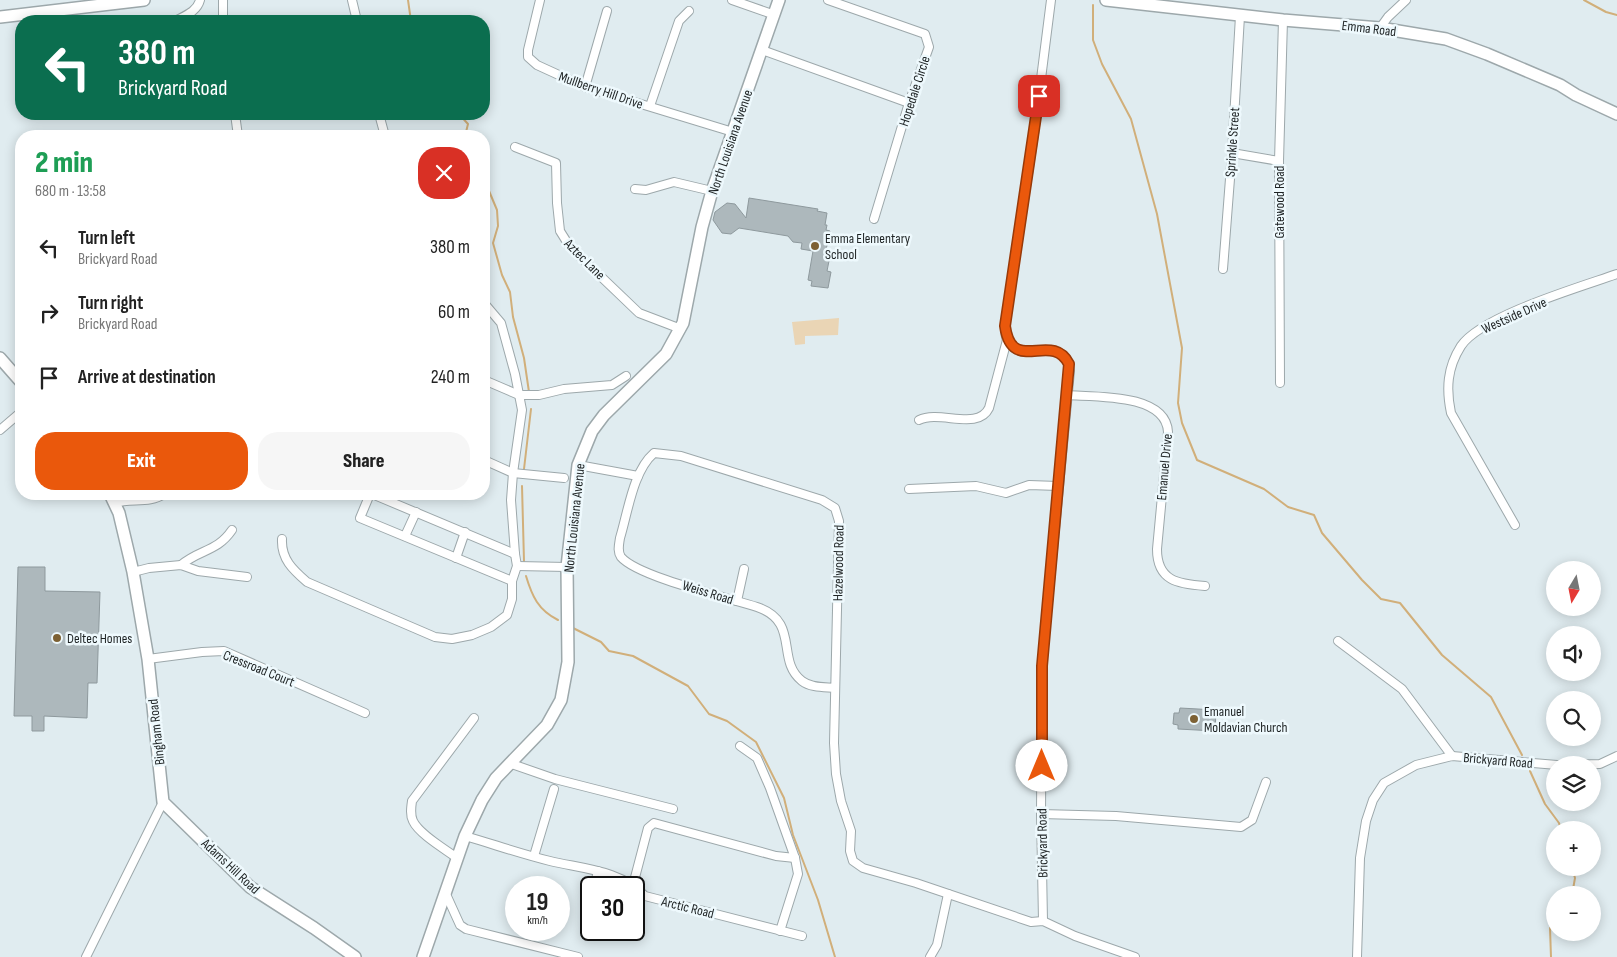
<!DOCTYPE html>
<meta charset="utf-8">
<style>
:root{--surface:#fff;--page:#f6f6f6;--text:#222;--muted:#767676;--accent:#ea580c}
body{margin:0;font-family:"Sofia Sans Condensed",sans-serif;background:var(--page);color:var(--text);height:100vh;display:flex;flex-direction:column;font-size:19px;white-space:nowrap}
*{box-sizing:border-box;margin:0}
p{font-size:16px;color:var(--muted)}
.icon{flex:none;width:28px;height:28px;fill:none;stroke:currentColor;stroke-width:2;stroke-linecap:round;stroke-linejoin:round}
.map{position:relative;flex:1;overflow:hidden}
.side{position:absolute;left:15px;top:130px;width:475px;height:370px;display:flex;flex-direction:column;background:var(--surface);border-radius:20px;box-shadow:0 2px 12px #0003}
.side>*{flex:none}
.guide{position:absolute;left:15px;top:15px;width:475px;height:105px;border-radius:20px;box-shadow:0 2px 12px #0003;background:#0b6e4f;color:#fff;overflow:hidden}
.needle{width:32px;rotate:190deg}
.buttons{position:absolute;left:1546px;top:561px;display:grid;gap:10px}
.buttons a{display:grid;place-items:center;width:55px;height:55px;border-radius:50%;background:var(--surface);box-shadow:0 2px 12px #0003;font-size:25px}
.speed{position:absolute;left:505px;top:876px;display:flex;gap:10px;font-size:25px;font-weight:700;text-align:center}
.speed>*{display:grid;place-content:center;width:65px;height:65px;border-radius:50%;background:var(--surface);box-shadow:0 2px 12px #0003;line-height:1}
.speed small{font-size:12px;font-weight:400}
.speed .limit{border:2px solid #111;border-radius:8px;background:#fff;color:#111}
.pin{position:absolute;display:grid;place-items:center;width:42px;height:42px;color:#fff;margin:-21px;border-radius:10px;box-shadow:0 2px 8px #0006}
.me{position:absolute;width:55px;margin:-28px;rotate:0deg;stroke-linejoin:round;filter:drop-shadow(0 0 4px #0008)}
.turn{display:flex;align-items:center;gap:18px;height:105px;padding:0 20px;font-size:22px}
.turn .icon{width:65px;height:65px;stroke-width:2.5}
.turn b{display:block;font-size:35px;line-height:42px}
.round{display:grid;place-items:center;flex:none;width:52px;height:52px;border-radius:20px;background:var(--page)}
.headline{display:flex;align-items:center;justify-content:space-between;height:85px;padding:0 20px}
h1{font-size:30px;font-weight:800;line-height:38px;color:#1e9e55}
.primary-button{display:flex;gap:10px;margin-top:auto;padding:10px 20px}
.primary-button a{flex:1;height:58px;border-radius:20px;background:var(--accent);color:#fff;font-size:20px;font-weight:800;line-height:58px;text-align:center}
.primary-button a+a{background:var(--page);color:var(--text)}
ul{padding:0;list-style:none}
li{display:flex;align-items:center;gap:15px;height:65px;padding:0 20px}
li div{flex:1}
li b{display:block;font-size:19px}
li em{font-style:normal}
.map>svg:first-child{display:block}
.green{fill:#ead5b5}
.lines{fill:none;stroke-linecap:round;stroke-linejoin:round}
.stream{stroke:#d1af7a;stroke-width:2}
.building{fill:#adb8bc;stroke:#8e999d}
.street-casing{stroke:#9da8ab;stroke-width:10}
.secondary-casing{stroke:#9da8ab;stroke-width:14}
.street{stroke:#fff;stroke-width:8}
.secondary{stroke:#fff;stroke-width:11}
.route-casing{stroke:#983908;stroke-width:12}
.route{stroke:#ea580c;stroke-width:9}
.poi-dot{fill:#7d6134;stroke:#eef9fd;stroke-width:2}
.labels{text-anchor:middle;stroke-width:5;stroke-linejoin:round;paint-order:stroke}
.street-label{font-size:14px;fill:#1d2223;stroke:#eef9fd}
.poi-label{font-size:14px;fill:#1d2223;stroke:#eef9fd;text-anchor:start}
</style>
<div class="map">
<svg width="1617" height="957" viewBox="0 0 1617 957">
<rect width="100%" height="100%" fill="#e0ecf0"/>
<path class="green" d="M839,318L838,335L805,336V344L795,345L792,322Z"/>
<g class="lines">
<g class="stream">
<path d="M408,0L411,21"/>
<path d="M1584,0L1606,12L1617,15"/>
<path d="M1093,5V40L1102,64L1131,119L1157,214L1182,348L1178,403L1182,423L1197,460L1264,489L1288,507L1314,515L1322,533L1362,580L1381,599L1400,603L1442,655L1491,697L1522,755"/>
<path d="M459,114L468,124L465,136"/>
<path d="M484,179L497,210L498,226L493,243L502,275L510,292L513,317L524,358L529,392"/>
<path d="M524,469L531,409"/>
<path d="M522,486L524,561"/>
<path d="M526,576C532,596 538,610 558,620"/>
<path d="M573,628L601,642L609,651L633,656L688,686L709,714L727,721L756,742L784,798L793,835L818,900L835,957"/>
<path d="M1530,771L1545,804L1559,823L1561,830"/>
<path d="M1572,868L1575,878L1572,895"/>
<path d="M1551,957L1550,928L1555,925"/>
</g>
</g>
<g class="building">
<path d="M749,198L818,209L817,211L827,213L825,225H827L826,230L830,231L826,250L831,251L827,271L831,272L828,288L811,286L812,281L808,280L813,251L801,249L802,243L793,242L788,236L739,228L731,234L722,233L713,220L715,212L727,203L735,204L746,218Z"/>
<path d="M18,567H45V591L100,592L97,683H88L87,718L44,716V731H32V716H14Z"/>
<path d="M1180,708L1216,710L1215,731L1178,729V725L1173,724L1174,713H1179Z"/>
</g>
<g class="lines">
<g class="street-casing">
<g id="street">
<path d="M223,0V21"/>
<path d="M352,0L357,21"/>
<path d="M540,0L528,50V57L537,65L585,87L733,132"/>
<path d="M732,0L775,15"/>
<path d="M828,0L925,34L929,47L909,103L874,219"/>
<path d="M175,21C184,16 197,12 200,0"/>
<path d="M1380,28L1388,17L1406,0"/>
<path d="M762,50L909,103"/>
<path d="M585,87L607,11"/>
<path d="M650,106L679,21L689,11"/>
<path d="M235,114L238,136"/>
<path d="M379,114L385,136"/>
<path d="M515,147L556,163L557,203L560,231L570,247L639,313L681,329"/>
<path d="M1232,153L1279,161"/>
<path d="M635,189L646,190L674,182L712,191"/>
<path d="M1223,269L1232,153L1240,16"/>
<path d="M484,380L519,395H539L564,389L612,385L626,376"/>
<path d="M1280,383L1279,161L1283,20"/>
<path d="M1067,395C1094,397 1166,393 1168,432L1157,549C1157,581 1178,584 1205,586"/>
<path d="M919,420C940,410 978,431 989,408L1007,340"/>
<path d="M0,430L21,412"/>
<path d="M484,460L513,473L564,478"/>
<path d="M578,465L638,476"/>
<path d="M909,489L976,486L1006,493L1029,485L1058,486"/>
<path d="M370,494L360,518L512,581"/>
<path d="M372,494L515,554"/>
<path d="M115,503C131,498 150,504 164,494"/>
<path d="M1515,525L1451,413C1446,389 1447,368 1461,346C1481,316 1580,287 1617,274"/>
<path d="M405,536L416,512"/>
<path d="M282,539C281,559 293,570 307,582L435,637L452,639L472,635L491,627L507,615L512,599V581L517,566L515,554L511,500L513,473L522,410L515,374L501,323L484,303"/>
<path d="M456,558L465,532"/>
<path d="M181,565C200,549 217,552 232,530"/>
<path d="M517,566L567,567"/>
<path d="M133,572L149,568L181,565L198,571L247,577"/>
<path d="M737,601L744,569"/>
<path d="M1338,641L1402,689L1452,756"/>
<path d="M148,659L202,652L224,651L365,713"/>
<path d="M835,688C825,687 811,688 802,681C775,660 801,622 757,607C729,598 638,577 621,557C617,551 619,545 620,538C628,512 633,471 654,453L681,456L822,500L835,508L839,521L834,743L836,774L841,801L851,831L850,851L853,861L863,868L916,883L1031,922L1043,921L1075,936L1135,957"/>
<path d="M740,746L757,758L770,788L795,858L798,874L780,931"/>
<path d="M509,763L555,779L673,809"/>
<path d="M1565,765L1600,764L1617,756"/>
<path d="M1041,814L1116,816L1241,827L1252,820L1266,782"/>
<path d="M465,836C493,844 521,854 550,861C584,869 620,870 645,896L802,936"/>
<path d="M534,856L554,789"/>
<path d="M457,858C445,849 419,834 413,821C410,815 411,808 412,801L474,718"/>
<path d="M633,885L648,828L654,823L776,856L795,858"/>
<path d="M594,888L598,871"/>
<path d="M445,892L460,925L466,929L578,957"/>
<path d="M590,901L591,897"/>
<path d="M1043,921L1041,814L1042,666L1070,371C1067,332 1022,366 1008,342C1005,337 1005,331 1005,327L1034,134L1051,0"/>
<path d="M86,957L163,802"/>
<path d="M930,957L937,945L948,894"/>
<path d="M1357,957L1360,858L1366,821L1373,800L1384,783L1416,765L1452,756L1557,765"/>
</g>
</g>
<g class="secondary-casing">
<g id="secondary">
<path d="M1106,0L1283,20L1380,28L1446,39L1487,54L1560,85L1576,95L1617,114"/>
<path d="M0,17L144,0"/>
<path d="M0,358L21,382"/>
<path d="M110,494L119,513L133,572L148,659L163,802L250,887L314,928L355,957"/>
<path d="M423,957L465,836L482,800L496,778L547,725L561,700L568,662L567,567L578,465L592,431L604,415L666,354L683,323L702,227L712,191L779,0"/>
</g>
</g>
<use href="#street" class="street"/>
<use href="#secondary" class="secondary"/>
</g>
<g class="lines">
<g class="route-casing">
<path id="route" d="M1039,96L1005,326C1012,376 1052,330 1069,364L1042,666V766"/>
</g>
<use href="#route" class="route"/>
</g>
<g class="poi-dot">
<circle cx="815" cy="246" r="5"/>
<circle cx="57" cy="638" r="5"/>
<circle cx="1194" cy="719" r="5"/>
</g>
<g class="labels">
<g class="street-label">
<text transform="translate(1369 28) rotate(7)" y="5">Emma Road</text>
<text transform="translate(601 90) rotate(19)" y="5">Mullberry Hill Drive</text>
<text transform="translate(914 91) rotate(-72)" y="5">Hopedale Circle</text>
<text transform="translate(730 142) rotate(-71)" y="5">North Louisiana Avenue</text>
<text transform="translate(1232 142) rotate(-86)" y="5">Sprinkle Street</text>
<text transform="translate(1279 202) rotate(-90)" y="5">Gatewood Road</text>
<text transform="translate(585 259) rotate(45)" y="5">Aztec Lane</text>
<text transform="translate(1514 315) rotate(-24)" y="5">Westside Drive</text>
<text transform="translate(1164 467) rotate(-85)" y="5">Emanuel Drive</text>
<text transform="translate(574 518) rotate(-84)" y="5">North Louisiana Avenue</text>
<text transform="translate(838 563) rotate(-89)" y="5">Hazelwood Road</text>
<text transform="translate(708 592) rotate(17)" y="5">Weiss Road</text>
<text transform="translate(259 668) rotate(22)" y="5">Cressroad Court</text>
<text transform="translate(156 732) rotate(-96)" y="5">Bingham Road</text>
<text transform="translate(1498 760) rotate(5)" y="5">Brickyard Road</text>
<text transform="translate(1042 843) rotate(-91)" y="5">Brickyard Road</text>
<text transform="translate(231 866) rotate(43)" y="5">Adams Hill Road</text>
<text transform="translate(688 907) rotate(14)" y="5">Arctic Road</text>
</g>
<g class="poi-label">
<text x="825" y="243">Emma Elementary<tspan x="825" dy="16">School</tspan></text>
<text x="67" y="643">Deltec Homes</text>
<text x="1204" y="716">Emanuel<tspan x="1204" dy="16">Moldavian Church</tspan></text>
</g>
</g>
</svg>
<div class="buttons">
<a><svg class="needle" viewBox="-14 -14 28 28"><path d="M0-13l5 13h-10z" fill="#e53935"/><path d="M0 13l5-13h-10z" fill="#767676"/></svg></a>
<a><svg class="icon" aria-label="sound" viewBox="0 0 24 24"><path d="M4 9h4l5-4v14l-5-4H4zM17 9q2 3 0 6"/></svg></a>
<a><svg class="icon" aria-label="search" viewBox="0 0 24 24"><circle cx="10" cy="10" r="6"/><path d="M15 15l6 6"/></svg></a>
<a><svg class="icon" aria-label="layers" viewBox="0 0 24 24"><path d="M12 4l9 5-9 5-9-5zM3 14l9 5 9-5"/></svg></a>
<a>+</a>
<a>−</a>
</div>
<div class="speed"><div>19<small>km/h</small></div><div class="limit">30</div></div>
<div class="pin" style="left:1039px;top:96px;background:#d93025"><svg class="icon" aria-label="arrive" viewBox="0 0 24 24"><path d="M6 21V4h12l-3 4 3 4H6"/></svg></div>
<svg class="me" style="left:1042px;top:766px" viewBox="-20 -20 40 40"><circle r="19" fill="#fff"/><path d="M0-13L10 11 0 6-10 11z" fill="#ea580c"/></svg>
<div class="guide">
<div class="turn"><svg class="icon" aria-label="left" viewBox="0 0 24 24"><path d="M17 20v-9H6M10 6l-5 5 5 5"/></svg><div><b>380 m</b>Brickyard Road</div></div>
</div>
<section class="side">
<div class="headline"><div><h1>2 min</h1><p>680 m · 13:58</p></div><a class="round" style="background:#d93025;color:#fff"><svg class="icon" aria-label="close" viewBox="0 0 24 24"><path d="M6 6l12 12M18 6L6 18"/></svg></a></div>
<ul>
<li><svg class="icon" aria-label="left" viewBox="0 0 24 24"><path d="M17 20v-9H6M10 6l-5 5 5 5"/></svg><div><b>Turn left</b><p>Brickyard Road</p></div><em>380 m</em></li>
<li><svg class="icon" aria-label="right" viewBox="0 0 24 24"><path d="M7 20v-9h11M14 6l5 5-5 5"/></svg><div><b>Turn right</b><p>Brickyard Road</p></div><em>60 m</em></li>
<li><svg class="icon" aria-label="arrive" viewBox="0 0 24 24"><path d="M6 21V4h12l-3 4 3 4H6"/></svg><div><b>Arrive at destination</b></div><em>240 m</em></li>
</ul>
<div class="primary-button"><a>Exit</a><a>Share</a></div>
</section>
</div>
